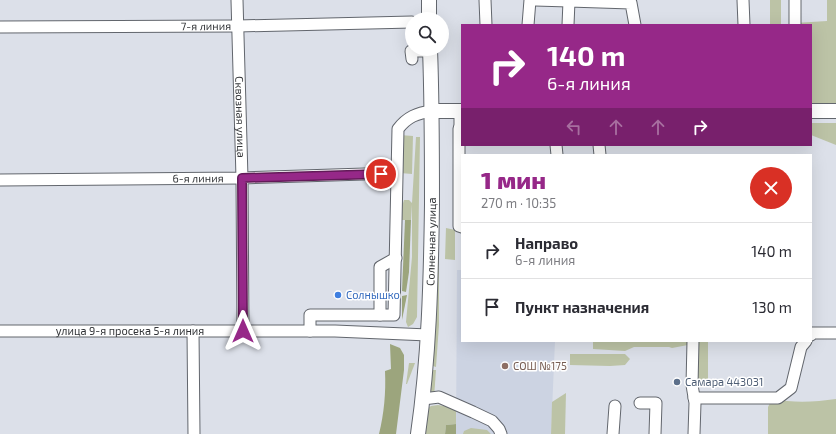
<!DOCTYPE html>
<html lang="ru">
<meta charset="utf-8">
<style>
:root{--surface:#fff;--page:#f2f2f3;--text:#2b2b33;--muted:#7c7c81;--line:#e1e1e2;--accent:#962888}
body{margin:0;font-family:"Exo 2",sans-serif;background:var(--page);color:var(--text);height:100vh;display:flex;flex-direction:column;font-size:15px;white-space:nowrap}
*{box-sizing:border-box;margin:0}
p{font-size:13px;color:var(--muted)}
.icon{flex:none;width:22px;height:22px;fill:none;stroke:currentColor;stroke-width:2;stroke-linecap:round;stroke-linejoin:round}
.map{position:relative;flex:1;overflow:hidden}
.panel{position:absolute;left:461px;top:154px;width:351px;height:188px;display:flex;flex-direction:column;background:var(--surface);border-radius:0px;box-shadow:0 4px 16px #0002}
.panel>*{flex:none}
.banner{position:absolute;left:461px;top:24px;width:351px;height:122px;border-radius:0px;box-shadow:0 4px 16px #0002;background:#962888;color:#fff;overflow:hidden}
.controls{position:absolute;left:405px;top:12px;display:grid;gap:8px}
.controls a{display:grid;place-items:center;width:44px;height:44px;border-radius:50%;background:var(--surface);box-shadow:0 4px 16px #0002;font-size:20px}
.pin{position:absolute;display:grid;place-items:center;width:34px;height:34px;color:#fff;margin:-17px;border:2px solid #fff;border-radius:50%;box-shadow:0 1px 4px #0007}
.me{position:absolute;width:44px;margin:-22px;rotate:0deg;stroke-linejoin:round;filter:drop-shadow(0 0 3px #0008)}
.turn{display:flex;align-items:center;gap:14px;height:84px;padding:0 20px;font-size:18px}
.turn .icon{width:52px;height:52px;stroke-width:2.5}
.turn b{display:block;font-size:28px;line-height:34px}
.lanes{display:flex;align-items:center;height:38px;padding:0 20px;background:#0003;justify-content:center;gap:20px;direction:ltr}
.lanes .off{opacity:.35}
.round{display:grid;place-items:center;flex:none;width:42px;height:42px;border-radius:21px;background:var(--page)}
.headline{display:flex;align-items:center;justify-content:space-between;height:68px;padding:0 20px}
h1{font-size:24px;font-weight:800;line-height:30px;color:var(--accent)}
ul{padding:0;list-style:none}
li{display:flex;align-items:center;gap:12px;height:56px;padding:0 20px;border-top:1px solid var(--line)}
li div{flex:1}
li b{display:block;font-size:15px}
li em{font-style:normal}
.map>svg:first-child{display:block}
.built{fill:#ccd3e2}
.green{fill:#bcc3a6}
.forest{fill:#9ca57d}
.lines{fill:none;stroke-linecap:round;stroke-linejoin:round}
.minor-casing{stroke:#62666d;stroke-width:13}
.major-casing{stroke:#62666d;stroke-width:16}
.minor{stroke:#fff;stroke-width:11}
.major{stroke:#fff;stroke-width:14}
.route-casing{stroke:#621a58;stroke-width:10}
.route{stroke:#962888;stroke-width:7}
.shop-dot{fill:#3f7fe0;stroke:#fff;stroke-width:1.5}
.education-dot{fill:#8d6e63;stroke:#fff;stroke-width:1.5}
.service-dot{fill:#5c6f8a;stroke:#fff;stroke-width:1.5}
.labels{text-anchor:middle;stroke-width:3;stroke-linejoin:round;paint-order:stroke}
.street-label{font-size:11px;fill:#323437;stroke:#fff}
.shop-label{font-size:11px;fill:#366cbe;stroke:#fff;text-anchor:start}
.education-label{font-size:11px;fill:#785e54;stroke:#fff;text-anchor:start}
.service-label{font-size:11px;fill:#4e5e75;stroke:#fff;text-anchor:start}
</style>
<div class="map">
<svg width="836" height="434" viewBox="0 0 836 434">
<rect width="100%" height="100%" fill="#dce0e9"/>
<path class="built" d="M457,270H462V341H555L551,434H456Z"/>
<g class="green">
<rect x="770" y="0" width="11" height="25"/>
<path d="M827,0H836V104L811,103V25H795V23L827,21Z"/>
<path d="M811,123H836V145L811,135Z"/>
<path d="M400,135L413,136L412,174L400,173Z"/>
<path d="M416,137H420L417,317L413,324L408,327L406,322L412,257V204L411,220H399L400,206L403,203L404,200H409L412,203Z"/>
<path d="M446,228L455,230V260L445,259Z"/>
<path d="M439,247V325L436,367L433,366L437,252Z"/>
<path d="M593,341H689L688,345L672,348L669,347H634L625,351L593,349Z"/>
<path d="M694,341H708V385H692Z"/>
<path d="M570,354H625L630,359L625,365L610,366L570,365Z"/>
<path d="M409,363H415L407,384H406Z"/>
<path d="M432,370H436L434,398L429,394Z"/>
<path d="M566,393L565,434H551L552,402Z"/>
<path d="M772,399C794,403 815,402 836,399V434H768V407Z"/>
<path d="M438,405L456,408V424L446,425L445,434H423L427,409L431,406Z"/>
<path d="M471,428L487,430L491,434H463L464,431Z"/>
</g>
<g class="forest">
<path d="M405,220H411L409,272L406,292L402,291Z"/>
<path d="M407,295L402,320V296Z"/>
<path d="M390,344L400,348L404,355V370L396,434H379C384,413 386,393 385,371L391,369Z"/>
<path d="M456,424V434H445L446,425Z"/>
</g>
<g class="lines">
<g class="minor-casing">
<g id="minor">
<path id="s1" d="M237,0L242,178L243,331"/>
<path d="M485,0L486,25"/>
<path d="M535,0L569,1"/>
<path d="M743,0L744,25"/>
<path d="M795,0V25"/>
<path d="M528,25L530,0"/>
<path d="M568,25L569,1L631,3L635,25"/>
<path id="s2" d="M0,27L238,26L412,22"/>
<path d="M412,59L411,51H430"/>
<path d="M460,111V125L459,129V226L462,227"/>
<path d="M556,145L557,155"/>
<path d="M599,145L600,155"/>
<path id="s3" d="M0,180L242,178L396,173"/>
<path d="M380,315V267L396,258"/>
<path id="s4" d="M0,331H335L428,335"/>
<path d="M193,331L194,434"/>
<path d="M310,331V315H394L398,129C407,117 417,113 432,111"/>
<path d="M811,335L812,333H836"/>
<path d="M693,341L692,385L695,403L694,434"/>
<path d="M694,398H778L791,388L801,347L806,341"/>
<path d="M423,399L439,397L473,412L492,421L499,429L501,434"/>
<path d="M640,403H656L655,434"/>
<path d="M613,434L615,406"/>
</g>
</g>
<g class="major-casing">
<g id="major">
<path d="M429,0V19"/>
<path d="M432,111H462"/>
<path d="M811,111H836"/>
<path id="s5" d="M418,434C429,358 431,281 432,204C432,152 432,101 430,49"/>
</g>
</g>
<use href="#minor" class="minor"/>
<use href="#major" class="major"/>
</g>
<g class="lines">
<g class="route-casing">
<path id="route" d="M243,331L242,178L381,174"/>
</g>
<use href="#route" class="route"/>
</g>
<circle class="shop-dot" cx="338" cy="295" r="4"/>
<circle class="education-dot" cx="505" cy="366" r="4"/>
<circle class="service-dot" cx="677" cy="382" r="4"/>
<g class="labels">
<g class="street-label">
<text dy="4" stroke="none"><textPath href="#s2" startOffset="206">7-я линия</textPath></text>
<text dy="4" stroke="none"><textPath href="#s1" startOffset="117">Сквозная улица</textPath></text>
<text dy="4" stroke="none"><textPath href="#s3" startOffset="198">6-я линия</textPath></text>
<text dy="4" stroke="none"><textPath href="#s5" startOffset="193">Солнечная улица</textPath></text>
<text dy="4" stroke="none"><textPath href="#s4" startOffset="130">улица 9-я просека 5-я линия</textPath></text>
</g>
<g class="shop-label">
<text x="346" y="299">Солнышко</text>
</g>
<g class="education-label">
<text x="513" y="370">СОШ №175</text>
</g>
<g class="service-label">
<text x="685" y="386">Самара 443031</text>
</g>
</g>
</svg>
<div class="controls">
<a><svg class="icon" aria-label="search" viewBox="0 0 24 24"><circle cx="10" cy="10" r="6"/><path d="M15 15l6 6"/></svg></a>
</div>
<div class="pin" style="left:381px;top:174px;background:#d93025"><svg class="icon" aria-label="arrive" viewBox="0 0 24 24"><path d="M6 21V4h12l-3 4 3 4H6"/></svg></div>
<svg class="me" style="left:243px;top:331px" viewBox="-20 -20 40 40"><path d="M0-17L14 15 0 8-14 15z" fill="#962888" stroke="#fff" stroke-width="4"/></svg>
<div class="banner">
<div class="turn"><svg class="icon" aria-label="right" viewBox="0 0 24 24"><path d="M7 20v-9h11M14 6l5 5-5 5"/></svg><div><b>140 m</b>6-я линия</div></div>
<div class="lanes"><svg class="icon off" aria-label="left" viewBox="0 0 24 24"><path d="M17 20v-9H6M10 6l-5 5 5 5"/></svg><svg class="icon off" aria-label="ahead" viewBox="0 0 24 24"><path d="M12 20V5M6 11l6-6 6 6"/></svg><svg class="icon off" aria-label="ahead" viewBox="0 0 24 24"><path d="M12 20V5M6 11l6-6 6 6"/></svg><svg class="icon" aria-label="right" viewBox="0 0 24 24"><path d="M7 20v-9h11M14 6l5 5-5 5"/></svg></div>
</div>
<section class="panel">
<div class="headline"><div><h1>1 мин</h1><p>270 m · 10:35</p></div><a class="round" style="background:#d93025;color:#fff"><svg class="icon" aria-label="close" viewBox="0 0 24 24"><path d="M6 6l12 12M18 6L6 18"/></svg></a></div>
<ul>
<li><svg class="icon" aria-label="right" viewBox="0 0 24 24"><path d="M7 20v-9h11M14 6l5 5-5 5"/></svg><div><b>Направо</b><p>6-я линия</p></div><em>140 m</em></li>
<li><svg class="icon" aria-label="arrive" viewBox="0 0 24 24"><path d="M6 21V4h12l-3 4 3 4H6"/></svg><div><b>Пункт назначения</b></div><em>130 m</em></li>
</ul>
</section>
</div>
